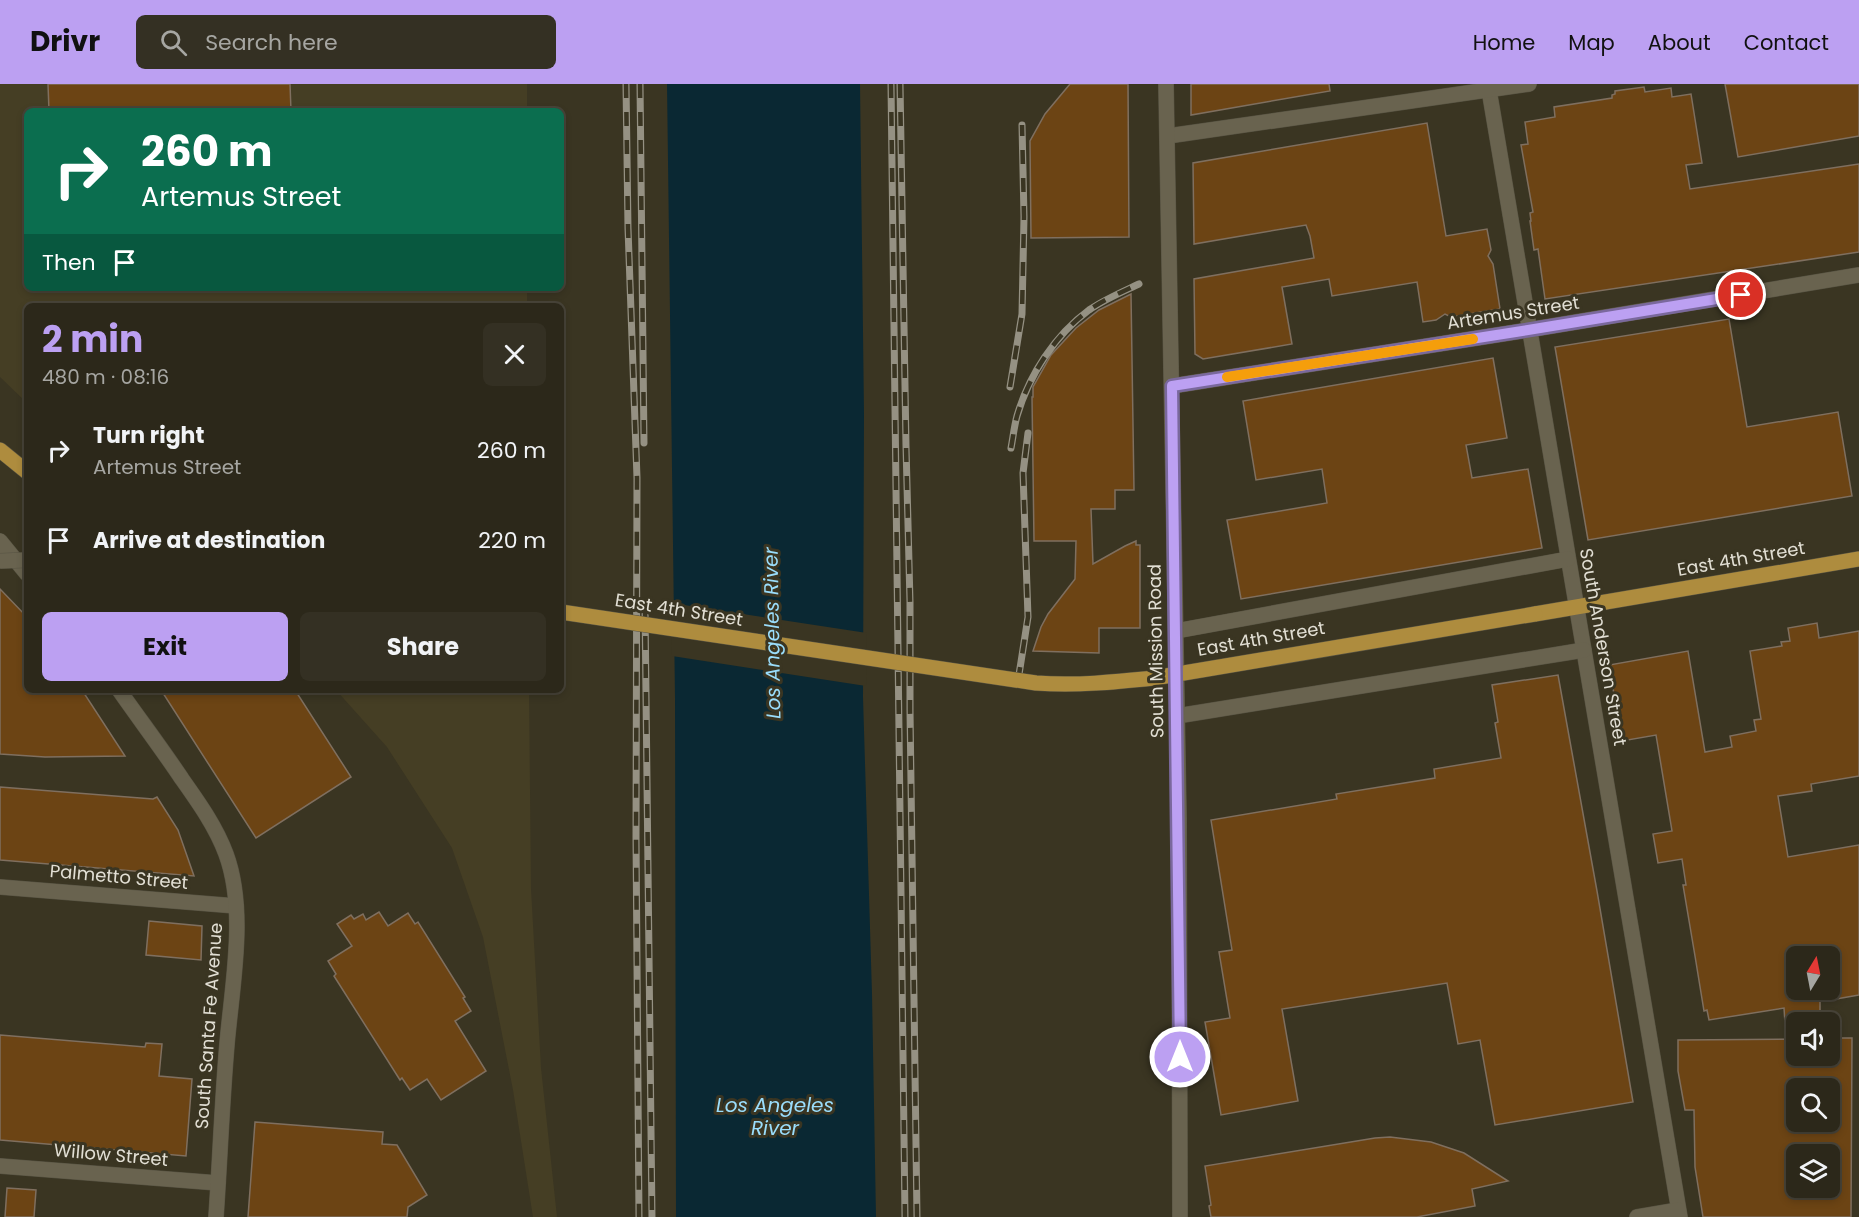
<!DOCTYPE html>
<meta charset="utf-8">
<style>
:root{--surface:#2c281a;--page:#343023;--text:#f1f3f6;--muted:#a6a6a2;--line:#484439;--accent:#bca0f2}
body{margin:0;font-family:Poppins,sans-serif;background:var(--page);color:var(--text);height:100vh;display:flex;flex-direction:column;font-size:22px;white-space:nowrap}
*{box-sizing:border-box;margin:0}
p{font-size:20px;color:var(--muted)}
.icon{flex:none;width:33px;height:33px;fill:none;stroke:currentColor;stroke-width:2;stroke-linecap:round;stroke-linejoin:round}
.map{position:relative;flex:1;overflow:hidden}
.side{position:absolute;left:24px;top:219px;width:540px;height:390px;display:flex;flex-direction:column;background:var(--surface);border-radius:9px;box-shadow:0 3px 9px #0003,0 0 0 2px var(--line)}
.side>*{flex:none}
.banner{position:absolute;left:24px;top:24px;width:540px;height:183px;border-radius:9px;box-shadow:0 3px 9px #0003,0 0 0 2px var(--line);background:#0b6e4f;color:#fff;overflow:hidden}
.needle{width:39px;rotate:10deg}
.fabs{position:absolute;left:1786px;top:862px;display:grid;gap:12px}
.fabs a{display:grid;place-items:center;width:54px;height:54px;border-radius:9px;background:var(--surface);box-shadow:0 3px 9px #0003,0 0 0 2px var(--line);font-size:30px}
.pin{position:absolute;display:grid;place-items:center;width:51px;height:51px;color:#fff;margin:-26px;border:3px solid #fff;border-radius:50%;box-shadow:0 2px 6px #0007}
.me{position:absolute;width:66px;margin:-33px;rotate:0deg;stroke-linejoin:round;filter:drop-shadow(0 0 4px #0008)}
.turn{display:flex;align-items:center;gap:21px;height:126px;padding:0 18px;font-size:27px}
.turn .icon{width:78px;height:78px;stroke-width:2.5}
.turn b{display:block;font-size:42px;line-height:51px}
.then{display:flex;align-items:center;height:57px;padding:0 18px;background:#0003;gap:12px;font-size:22px}
.round{display:grid;place-items:center;flex:none;width:63px;height:63px;border-radius:9px;background:var(--page)}
.head{display:flex;align-items:center;justify-content:space-between;height:102px;padding:0 18px}
h1{font-size:36px;font-weight:700;line-height:45px;color:var(--accent)}
.primary-button{display:flex;gap:12px;margin-top:auto;padding:12px 18px}
.primary-button a{flex:1;height:69px;border-radius:9px;background:var(--accent);color:#111;font-size:24px;font-weight:700;line-height:69px;text-align:center}
.primary-button a+a{background:var(--page);color:var(--text)}
ul{padding:0;list-style:none}
li{display:flex;align-items:center;gap:18px;height:90px;padding:0 18px}
li div{flex:1}
li b{display:block;font-size:22px}
li em{font-style:normal}
header{display:flex;align-items:center;gap:36px;box-sizing:border-box;height:84px;padding:0 30px;background:var(--accent);color:#111}
header strong{font-size:28px}
nav{display:flex;gap:33px;margin-inline-start:auto;font-size:21px}
.search{width:420px;height:54px;background:var(--page);display:flex;align-items:center;gap:15px;box-sizing:border-box;padding:0 21px;border-radius:9px;color:var(--muted);font-size:22px}
.map>svg:first-child{display:block}
.built{fill:#453e24}
.water{fill:#0a2833}
.pier{fill:#3a3522}
.building{fill:#6c4414;stroke:#7f6f5f;stroke-width:1.5;fill-rule:evenodd}
.lines{fill:none;stroke-linecap:round;stroke-linejoin:round}
.minor-casing{stroke:#575343;stroke-width:16}
.tertiary-casing{stroke:#575343;stroke-width:16}
.primary-casing{stroke:#575343;stroke-width:16}
.minor{stroke:#69634f;stroke-width:15}
.tertiary{stroke:#69634f;stroke-width:15}
.primary{stroke:#ae8c3e;stroke-width:15}
.rail-casing{stroke:#959183;stroke-width:7}
.rail{stroke:#3a3522;stroke-width:4.5;stroke-dasharray:14;stroke-linecap:butt}
.tertiary-bridge-casing{stroke:#575343;stroke-width:16;stroke-linecap:butt}
.primary-bridge-casing{stroke:#575343;stroke-width:16;stroke-linecap:butt}
.tertiary-bridge{stroke:#69634f;stroke-width:15}
.primary-bridge{stroke:#ae8c3e;stroke-width:15}
.route-casing{stroke:#7a689d;stroke-width:15}
.route{stroke:#bca0f2;stroke-width:10}
.slow{stroke:#f59e0b;stroke-width:10}
.labels{text-anchor:middle;stroke-width:6;stroke-linejoin:round;paint-order:stroke}
.street-label{font-size:18px;fill:#e2dfd4;stroke:#3a3522}
.water-label{font-size:20px;font-style:italic;fill:#9addfb;stroke:#3a3522}
</style>
<header>
<strong>Drivr</strong>
<div class="search"><svg class="icon" aria-label="search" viewBox="0 0 24 24"><circle cx="10" cy="10" r="6"/><path d="M15 15l6 6"/></svg>Search here</div>
<nav><a>Home</a><a>Map</a><a>About</a><a>Contact</a></nav>
</header>
<div class="map">
<svg width="1859" height="1133" viewBox="0 0 1859 1133">
<rect width="100%" height="100%" fill="#3a3522"/>
<g class="built">
<path d="M0,0H527V27H27V204H527V222H27V319L0,293Z"/>
<path d="M336,606H529L531,805L541,984L557,1133H533L513,1006L483,853L452,764L387,663Z"/>
</g>
<path class="water" d="M667,0H860L864,330L863,613L872,910L876,1133H676L675,614Z"/>
<path class="pier" d="M671,519L867,549L866,602L672,572Z"/>
<g class="building">
<path d="M48,0H290L291,27H49Z"/>
<path d="M1070,0H1128L1129,153L1031,154L1030,57L1045,30Z"/>
<path d="M1191,0H1329L1330,7L1191,31Z"/>
<path d="M1725,0H1859V52L1738,73Z"/>
<path d="M1644,3L1645,8L1671,4L1672,13L1691,10L1702,79L1686,81L1690,105L1859,80V168L1545,215L1538,165L1534,166L1530,137H1531L1530,129L1533,128L1521,61L1528,60L1525,38L1555,33L1554,23L1612,14V11L1615,10V7Z"/>
<path d="M1427,39L1446,152L1487,145L1491,166L1488,172L1493,180L1500,225L1451,233L1445,230L1436,236L1423,238L1417,198L1332,212L1329,195L1282,203L1292,260L1203,275L1195,270L1194,195L1314,174L1310,152L1306,141L1194,160L1193,79Z"/>
<path d="M1131,210L1134,406H1115V425H1091L1093,480L1125,462L1136,457V461H1140V544H1099V569L1033,567L1041,543L1048,530L1075,495L1076,457H1034L1032,313H1033V303L1051,271L1076,244L1099,226Z"/>
<path d="M1729,235L1747,343L1838,328L1852,412L1588,456L1555,263Z"/>
<path d="M1493,274L1507,354L1466,361L1472,394L1528,385L1542,464L1241,515L1227,436L1327,419L1322,385L1256,396L1243,317Z"/>
<path d="M0,505L27,533V606H82L125,672L45,673L0,670Z"/>
<path d="M1817,539L1819,554L1859,547V692L1811,700L1812,707L1778,712L1788,773L1859,761V911L1830,916V873H1797V906H1820V939H1785L1784,924L1709,936L1707,926L1704,927L1695,872L1683,801H1686L1682,775L1658,779L1653,750L1672,747L1656,651L1622,657L1609,581L1688,567L1705,668L1732,663L1730,652L1756,647L1754,636L1761,635L1750,567L1782,562L1781,558L1790,557L1788,544Z"/>
<path d="M1558,591L1597,807L1633,1018L1495,1041L1480,956L1458,960L1447,899L1282,925L1298,1017L1221,1031L1205,938L1230,934L1219,868L1232,866L1211,736L1337,715L1336,710L1435,694L1434,685L1501,674L1495,639L1498,638L1492,601Z"/>
<path d="M161,606H295L351,693L256,754Z"/>
<path d="M0,703L153,715L157,713L178,746L194,792L0,776Z"/>
<path d="M379,828L388,842L408,829L415,840L418,838L465,913L463,914L471,927L455,937L486,987L441,1016L427,995L410,1006L402,994L400,996L334,892L336,890L328,877L352,862L337,840L351,831L354,835L363,830L366,836Z"/>
<path d="M149,837L202,842L201,876L146,871Z"/>
<path d="M0,951L145,963L146,959L162,960L159,992L192,995L186,1072L0,1056Z"/>
<path d="M1830,954H1852L1851,1133H1703L1695,1083L1694,1026H1685L1678,987V956L1797,955V972H1830ZM1797,1005H1830V1038H1797ZM1797,1071H1830V1104H1797Z"/>
<path d="M255,1038L383,1048L382,1060L397,1061L427,1111L408,1123L407,1133H248Z"/>
<path d="M1390,1053L1431,1058L1464,1069L1508,1097L1472,1105L1475,1122L1417,1133H1211L1209,1122L1211,1121L1205,1082L1375,1054Z"/>
<path d="M7,1104L36,1106L34,1133H5Z"/>
</g>
<g class="lines">
<g class="minor-casing">
<g id="minor">
<path d="M1488,0L1680,1133"/>
<path d="M1168,52L1529,0"/>
<path d="M1172,302L1528,246L1859,191"/>
<path d="M1176,547L1568,475"/>
<path d="M1177,632L1584,566"/>
<path d="M0,803L236,822"/>
<path d="M0,1082L218,1099"/>
<path d="M1637,1133L1678,1126"/>
</g>
</g>
<g class="tertiary-casing">
<g id="tertiary">
<path d="M1166,0L1179,735L1180,1133"/>
<path d="M0,457L27,490"/>
<path d="M119,606C140,636 162,665 182,695C199,719 216,743 226,770C247,827 232,901 227,960C222,1018 220,1075 216,1133"/>
</g>
</g>
<g class="primary-casing">
<g id="primary">
<path d="M0,366L27,388"/>
<path d="M1535,530L1859,475"/>
</g>
</g>
<use href="#minor" class="minor"/>
<use href="#tertiary" class="tertiary"/>
<use href="#primary" class="primary"/>
<g class="rail-casing">
<g id="rail">
<path d="M626,0L628,144L637,394L636,752L639,1133"/>
<path d="M640,0L644,359"/>
<path d="M891,0L905,1133"/>
<path d="M900,0L906,362L910,518V626L917,1133"/>
<path d="M1010,303L1022,230L1024,133L1022,41"/>
<path d="M1011,364C1013,354 1014,343 1017,332C1029,291 1055,251 1089,226C1105,215 1122,208 1139,200"/>
<path d="M645,524L652,1133"/>
<path d="M1018,597L1028,533L1023,389L1028,349"/>
</g>
</g>
<use href="#rail" class="rail"/>
<g class="tertiary-bridge-casing">
<path id="tertiary-bridge" d="M0,477L27,476"/>
</g>
<g class="primary-bridge-casing">
<path id="primary-bridge" d="M561,528L1036,599C1076,602 1115,598 1154,594L1535,530"/>
</g>
<use href="#tertiary-bridge" class="tertiary-bridge"/>
<use href="#primary-bridge" class="primary-bridge"/>
</g>
<g class="lines">
<g class="route-casing">
<path id="route" d="M1180,973L1172,302L1528,246L1741,211"/>
</g>
<use href="#route" class="route"/>
<path class="slow" d="M1227,293L1473,255"/>
</g>
<g class="labels">
<g class="street-label">
<text transform="translate(1513 229) rotate(-9)" y="6">Artemus Street</text>
<text transform="translate(1741 475) rotate(-10)" y="6">East 4th Street</text>
<text transform="translate(679 526) rotate(9)" y="6">East 4th Street</text>
<text transform="translate(1261 555) rotate(-10)" y="6">East 4th Street</text>
<text transform="translate(1603 563) rotate(80)" y="6">South Anderson Street</text>
<text transform="translate(1156 567) rotate(-91)" y="6">South Mission Road</text>
<text transform="translate(119 793) rotate(5)" y="6">Palmetto Street</text>
<text transform="translate(209 942) rotate(-86)" y="6">South Santa Fe Avenue</text>
<text transform="translate(111 1071) rotate(5)" y="6">Willow Street</text>
</g>
<g class="water-label">
<text transform="translate(772 549) rotate(-91)" y="7">Los Angeles River</text>
<text x="775" y="1028">Los Angeles<tspan x="775" dy="23">River</tspan></text>
</g>
</g>
</svg>
<div class="fabs">
<a><svg class="needle" viewBox="-14 -14 28 28"><path d="M0-13l5 13h-10z" fill="#e53935"/><path d="M0 13l5-13h-10z" fill="#a6a6a2"/></svg></a>
<a><svg class="icon" aria-label="sound" viewBox="0 0 24 24"><path d="M4 9h4l5-4v14l-5-4H4zM17 9q2 3 0 6"/></svg></a>
<a><svg class="icon" aria-label="search" viewBox="0 0 24 24"><circle cx="10" cy="10" r="6"/><path d="M15 15l6 6"/></svg></a>
<a><svg class="icon" aria-label="layers" viewBox="0 0 24 24"><path d="M12 4l9 5-9 5-9-5zM3 14l9 5 9-5"/></svg></a>
</div>
<div class="pin" style="left:1741px;top:211px;background:#d93025"><svg class="icon" aria-label="arrive" viewBox="0 0 24 24"><path d="M6 21V4h12l-3 4 3 4H6"/></svg></div>
<svg class="me" style="left:1180px;top:973px" viewBox="-20 -20 40 40"><circle r="17" fill="#bca0f2" stroke="#fff" stroke-width="3"/><path d="M0-11L8 9 0 5-8 9z" fill="#fff"/></svg>
<div class="banner">
<div class="turn"><svg class="icon" aria-label="right" viewBox="0 0 24 24"><path d="M7 20v-9h11M14 6l5 5-5 5"/></svg><div><b>260 m</b>Artemus Street</div></div>
<div class="then">Then<svg class="icon" aria-label="arrive" viewBox="0 0 24 24"><path d="M6 21V4h12l-3 4 3 4H6"/></svg></div>
</div>
<section class="side">
<div class="head"><div><h1>2 min</h1><p>480 m · 08:16</p></div><a class="round"><svg class="icon" aria-label="close" viewBox="0 0 24 24"><path d="M6 6l12 12M18 6L6 18"/></svg></a></div>
<ul>
<li><svg class="icon" aria-label="right" viewBox="0 0 24 24"><path d="M7 20v-9h11M14 6l5 5-5 5"/></svg><div><b>Turn right</b><p>Artemus Street</p></div><em>260 m</em></li>
<li><svg class="icon" aria-label="arrive" viewBox="0 0 24 24"><path d="M6 21V4h12l-3 4 3 4H6"/></svg><div><b>Arrive at destination</b></div><em>220 m</em></li>
</ul>
<div class="primary-button"><a>Exit</a><a>Share</a></div>
</section>
</div>
